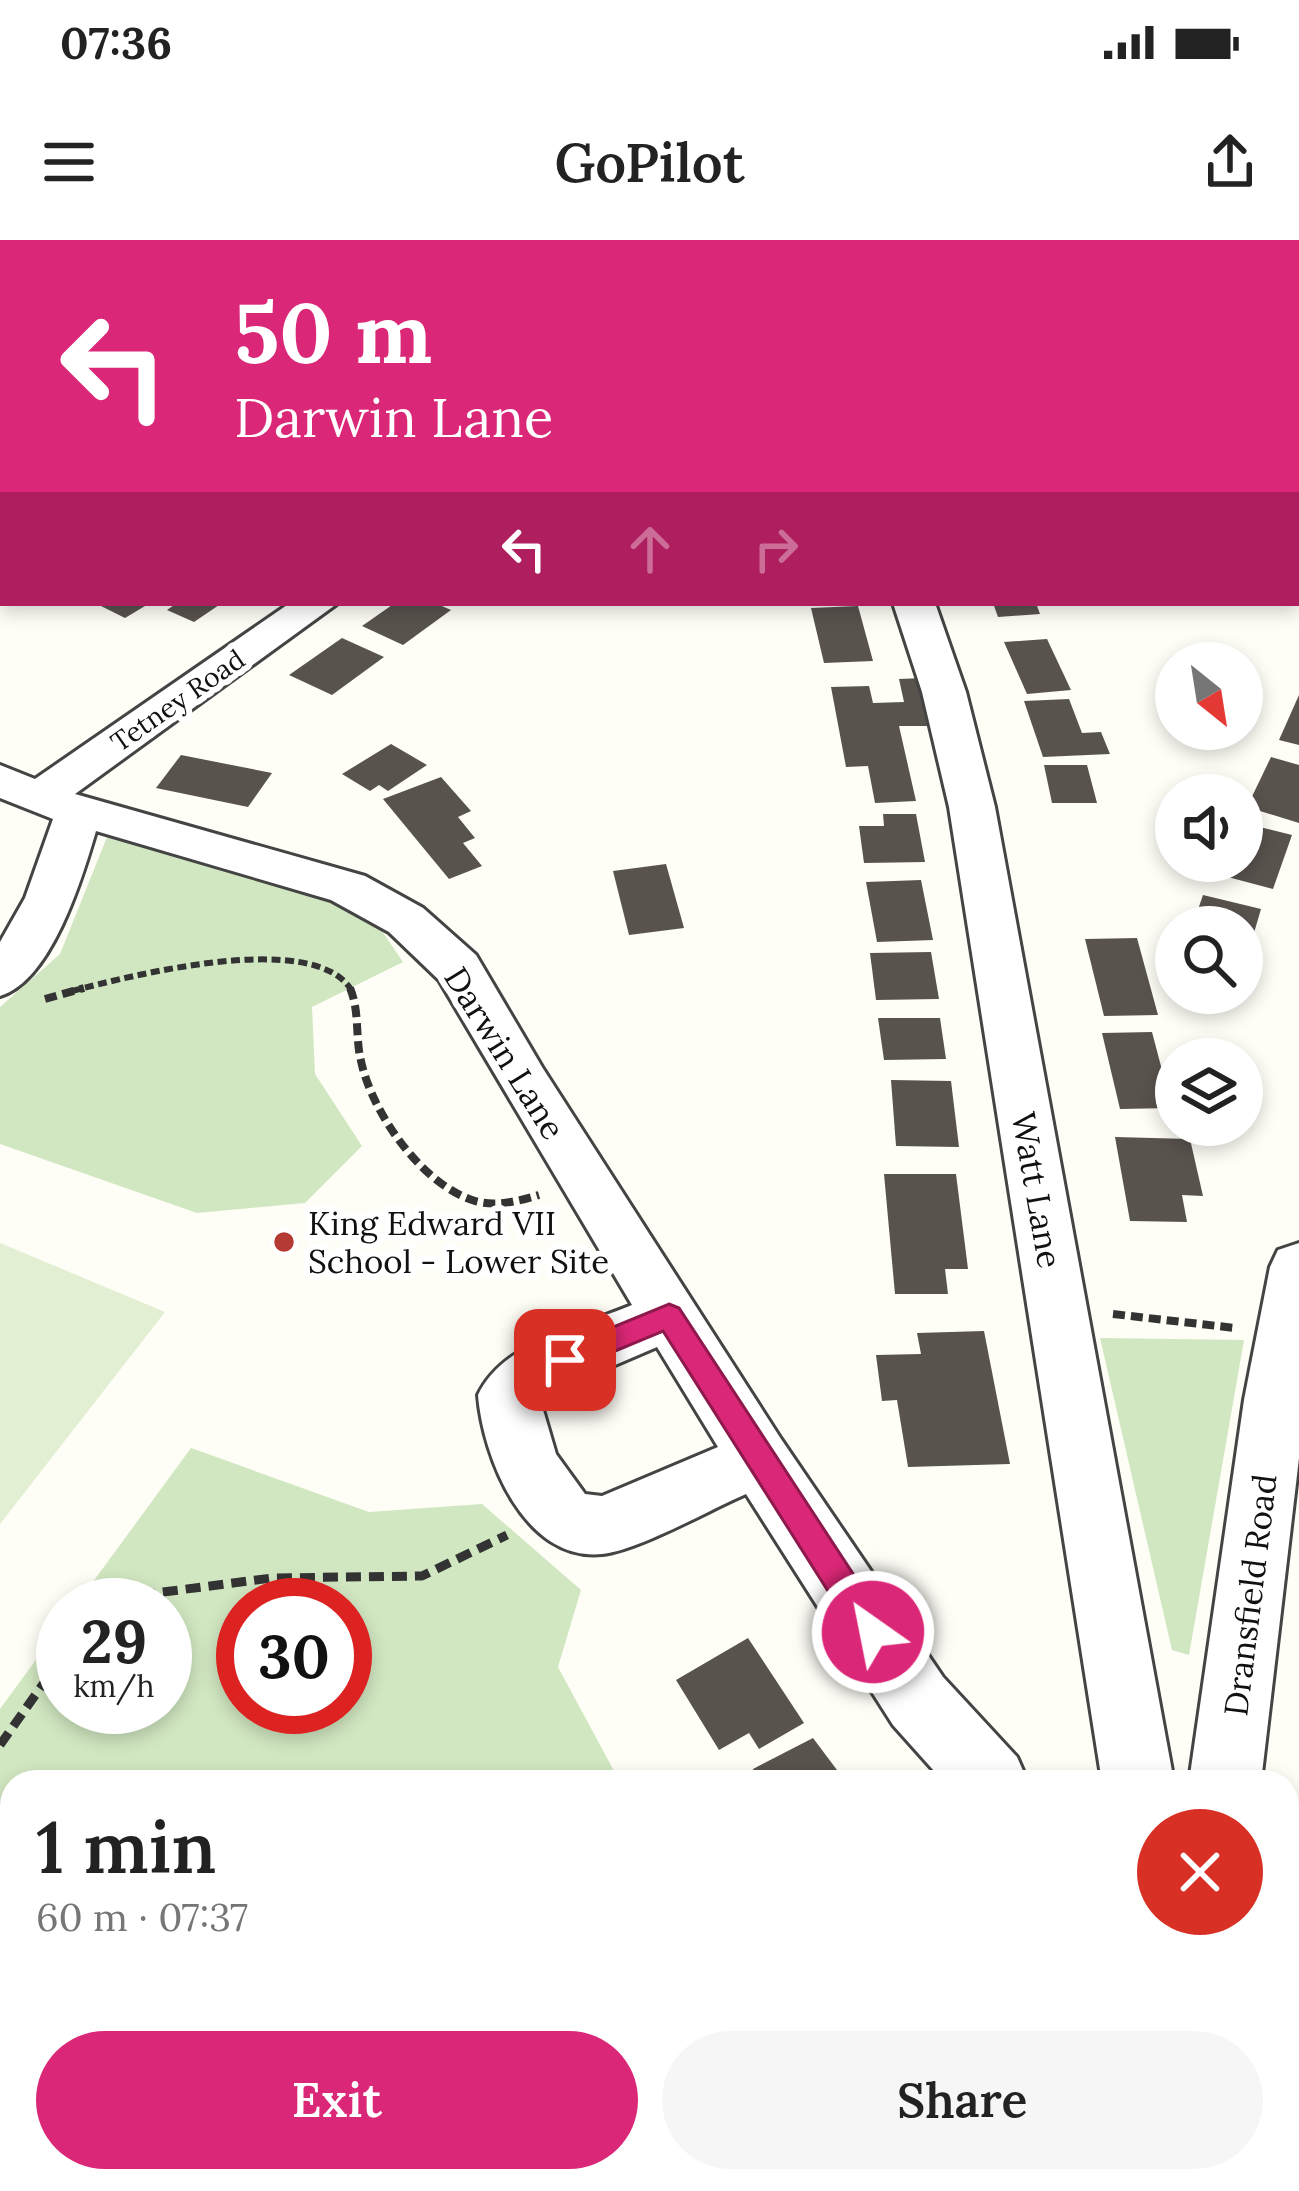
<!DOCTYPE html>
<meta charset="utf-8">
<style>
:root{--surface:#fff;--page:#f6f6f6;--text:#222;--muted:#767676;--accent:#db2777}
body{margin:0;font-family:Lora,serif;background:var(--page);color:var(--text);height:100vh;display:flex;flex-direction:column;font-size:45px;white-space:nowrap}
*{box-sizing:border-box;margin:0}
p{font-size:39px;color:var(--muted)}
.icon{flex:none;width:66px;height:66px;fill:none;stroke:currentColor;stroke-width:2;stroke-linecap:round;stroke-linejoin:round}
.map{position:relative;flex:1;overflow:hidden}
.side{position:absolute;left:0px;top:1530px;width:1299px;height:423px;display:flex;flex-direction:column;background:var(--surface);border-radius:36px 36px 0 0;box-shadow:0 6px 18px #0003}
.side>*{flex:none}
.guide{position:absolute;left:0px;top:0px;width:1299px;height:366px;box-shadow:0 6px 18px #0003;background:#db2777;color:#fff;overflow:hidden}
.needle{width:78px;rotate:150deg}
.buttons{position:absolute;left:1155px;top:402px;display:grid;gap:24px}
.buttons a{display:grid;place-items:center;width:108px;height:108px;border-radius:50%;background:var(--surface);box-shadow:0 6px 18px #0003;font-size:60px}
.speed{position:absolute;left:36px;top:1338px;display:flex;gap:24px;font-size:60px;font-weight:700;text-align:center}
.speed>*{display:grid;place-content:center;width:156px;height:156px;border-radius:50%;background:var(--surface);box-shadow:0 6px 18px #0003;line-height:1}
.speed small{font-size:30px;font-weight:400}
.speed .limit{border:18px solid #d22;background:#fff;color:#111}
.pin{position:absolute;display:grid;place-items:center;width:102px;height:102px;color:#fff;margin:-51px;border-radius:24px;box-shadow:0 6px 18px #0006}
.me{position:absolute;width:132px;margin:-66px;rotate:327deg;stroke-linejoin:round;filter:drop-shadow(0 0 9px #0008)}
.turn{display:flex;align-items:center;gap:42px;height:252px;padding:0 36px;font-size:54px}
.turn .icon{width:156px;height:156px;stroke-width:2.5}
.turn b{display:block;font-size:84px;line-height:102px}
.lanes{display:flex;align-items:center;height:114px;padding:0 36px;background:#0003;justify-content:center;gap:60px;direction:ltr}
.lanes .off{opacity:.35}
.round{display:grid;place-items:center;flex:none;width:126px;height:126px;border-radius:63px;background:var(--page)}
.head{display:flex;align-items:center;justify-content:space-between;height:204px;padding:0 36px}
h1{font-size:72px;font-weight:600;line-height:90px}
.primary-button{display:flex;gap:24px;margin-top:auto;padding:24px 36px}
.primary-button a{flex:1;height:138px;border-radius:72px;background:var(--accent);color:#fff;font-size:48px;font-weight:600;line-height:138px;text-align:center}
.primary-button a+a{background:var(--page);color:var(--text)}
.status{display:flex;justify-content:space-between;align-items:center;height:84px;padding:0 60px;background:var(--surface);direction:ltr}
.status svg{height:33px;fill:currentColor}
header{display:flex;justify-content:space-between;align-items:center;height:156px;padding:0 36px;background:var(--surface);font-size:54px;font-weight:600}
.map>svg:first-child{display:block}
.green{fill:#d1e7c1;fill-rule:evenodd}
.pitch{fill:#e2efd2}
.building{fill:#59534e}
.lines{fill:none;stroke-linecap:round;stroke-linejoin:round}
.minor-casing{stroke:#444;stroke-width:6}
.path-far2{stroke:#333;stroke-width:6;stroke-dasharray:9 4.5;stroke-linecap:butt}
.path-far1{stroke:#333;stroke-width:8;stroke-dasharray:12 6;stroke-linecap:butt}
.path{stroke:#333;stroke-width:9;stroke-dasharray:15 8;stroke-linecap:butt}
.minor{fill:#fff;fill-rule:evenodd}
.route{fill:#db2777;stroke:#8e194d;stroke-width:3}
.poi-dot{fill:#b63a34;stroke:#fff;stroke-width:4.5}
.labels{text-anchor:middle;stroke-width:12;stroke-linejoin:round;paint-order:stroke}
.far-street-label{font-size:27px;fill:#111;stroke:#fff}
.street-label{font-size:33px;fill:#111;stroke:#fff}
.poi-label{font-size:33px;fill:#111;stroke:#fff;text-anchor:start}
</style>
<div class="status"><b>07:36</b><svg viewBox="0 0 49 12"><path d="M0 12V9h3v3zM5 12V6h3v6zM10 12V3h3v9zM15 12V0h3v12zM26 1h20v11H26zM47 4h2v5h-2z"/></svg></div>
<header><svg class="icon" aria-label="menu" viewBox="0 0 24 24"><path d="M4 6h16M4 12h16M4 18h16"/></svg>GoPilot<svg class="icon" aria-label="share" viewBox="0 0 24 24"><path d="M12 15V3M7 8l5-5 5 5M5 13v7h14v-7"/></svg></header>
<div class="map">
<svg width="1299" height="1951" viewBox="0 0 1299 1951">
<rect width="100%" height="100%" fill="#fefdf6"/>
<g class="green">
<path d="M107,597L196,615L369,672L403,722L312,767L315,834L362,906L305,963L197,973L0,904V767L60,714Z"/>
<path d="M1100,1098L1244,1100L1189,1415L1172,1410Z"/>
<path d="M191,1208L369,1272L482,1264L581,1350L558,1427L620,1542H12V1941H586L585,1951H0V1469L63,1383V1467H165V1365H76ZM243,1365H345V1467H243Z"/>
</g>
<path class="pitch" d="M0,1003L165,1072L0,1284Z"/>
<g class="building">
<path d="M95,363H150L125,378Z"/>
<path d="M177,363H222L194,382L167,370Z"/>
<path d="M395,363H435L451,370L403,405L362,386Z"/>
<path d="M993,363H1036L1040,374L998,377Z"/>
<path d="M858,366L873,421L824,423L811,368Z"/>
<path d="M342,398L384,417L332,455L289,435Z"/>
<path d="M1047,399L1071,450L1027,454L1004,402Z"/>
<path d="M923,438L935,486H899L916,561L875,563L868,526L846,527L831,447L869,446L873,463L904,462L899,439Z"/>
<path d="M1299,455V505L1279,500Z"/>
<path d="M1069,459L1082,493L1101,492L1110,514L1043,517L1024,461Z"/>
<path d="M391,504L427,525L388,551L379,545L370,551L342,534Z"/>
<path d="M181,515L272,533L248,567L156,548Z"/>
<path d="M1271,517L1299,525V583L1247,567Z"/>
<path d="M1044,525H1087L1097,563H1052Z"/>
<path d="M441,537L471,571L458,577L475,598L463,603L482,626L449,639L383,559Z"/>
<path d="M883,574H916L925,622L864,623L859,586H884Z"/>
<path d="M1243,583L1292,595L1273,649L1224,636L1230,621H1242Z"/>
<path d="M666,624L684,688L629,695L613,631Z"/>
<path d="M921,640L933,700L877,702L866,642Z"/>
<path d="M1203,655L1261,669L1246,720L1242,719V687H1192Z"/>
<path d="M1137,698L1158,775L1104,776L1085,699Z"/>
<path d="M931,712L939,759L876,760L870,713Z"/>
<path d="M878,778H940L946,819L884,820Z"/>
<path d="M1152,792L1172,868L1120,869L1102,793Z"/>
<path d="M891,840L951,841L959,907L896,906Z"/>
<path d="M1115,897L1190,899L1203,956L1182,955L1187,982L1130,981Z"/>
<path d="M884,934H956L968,1029H945L948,1054H895Z"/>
<path d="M984,1091L1010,1224L908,1227L897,1160L882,1161L876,1115L921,1114L917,1093Z"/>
<path d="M748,1398L804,1483L759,1509L749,1493L719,1510L676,1440Z"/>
<path d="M813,1498L846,1542H756L753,1529Z"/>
<path d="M937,1941H1023L1024,1951H937Z"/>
</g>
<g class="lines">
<g class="minor-casing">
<g id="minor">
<path d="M116,0H148L115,3Z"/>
<path d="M220,0H254L218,3Z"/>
<path d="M447,0H482L445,3Z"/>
<path d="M600,0H634L636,3H602Z"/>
<path d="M1203,0H1240L1242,3H1205Z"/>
<path d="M3,46V66L0,67V47Z"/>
<rect x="0" y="144" width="3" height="22"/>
<path d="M1296,178L1299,179V201L1296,200Z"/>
<path d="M0,257L3,258V283L0,282Z"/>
<path d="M1296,306L1299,307V331L1296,330Z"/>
<path d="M290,363H338L75,554L365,636L423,668L476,715L542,827L781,1199L943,1437L1017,1517L1028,1542H944L893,1485L746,1254C711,1269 637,1311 602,1314C524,1322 483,1217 478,1155C504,1101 579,1087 632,1065L439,740L389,692L331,660L96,591C82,639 51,741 0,756V702L25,658L53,579L0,558V525L35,539ZM657,1107L718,1207L602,1256L585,1254L556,1214L541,1163L552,1152Z"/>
<path d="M893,363H935L966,452L995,567L1174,1542H1102L949,567L922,452Z"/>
<path d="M1299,1003V1218L1261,1542H1189L1244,1160L1270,1027L1278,1010Z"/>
<path d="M1164,1941H1246L1248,1951H1166Z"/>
</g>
</g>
<path class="path-far2" d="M72,751C130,736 315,688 352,751"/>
<g class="path-far1">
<path d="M350,748C360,772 355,797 361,821C372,873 422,945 475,961C495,967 519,961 539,955"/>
<path d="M45,759L84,748"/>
<path d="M1113,1074L1235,1088"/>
</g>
<g class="path">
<path d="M119,1365L148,1354L272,1338L422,1336L507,1295"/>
<path d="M0,1505L63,1416"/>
</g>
<use href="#minor" class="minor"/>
</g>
<path class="route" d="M669,1064L679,1068L884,1381L889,1392L884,1403L873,1407L861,1403L663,1091L565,1132L555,1129L550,1120L555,1111Z"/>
<circle class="poi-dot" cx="284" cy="1002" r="12"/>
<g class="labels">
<g class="far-street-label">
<text transform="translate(178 461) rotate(-35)" y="9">Tetney Road</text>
</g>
<g class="street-label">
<text transform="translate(505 813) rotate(58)" y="12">Darwin Lane</text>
<text transform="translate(1037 950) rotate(80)" y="12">Watt Lane</text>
<text transform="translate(1250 1355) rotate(-83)" y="12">Dransfield Road</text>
</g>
<g class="poi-label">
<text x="308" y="995">King Edward VII<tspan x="308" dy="38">School - Lower Site</tspan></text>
</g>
</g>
</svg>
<div class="buttons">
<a><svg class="needle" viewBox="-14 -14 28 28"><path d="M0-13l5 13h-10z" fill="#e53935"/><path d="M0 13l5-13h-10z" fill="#767676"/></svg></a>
<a><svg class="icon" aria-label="sound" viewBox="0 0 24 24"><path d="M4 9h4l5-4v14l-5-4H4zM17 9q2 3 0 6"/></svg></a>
<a><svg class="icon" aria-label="search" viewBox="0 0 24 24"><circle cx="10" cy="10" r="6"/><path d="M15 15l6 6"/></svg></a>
<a><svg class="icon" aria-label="layers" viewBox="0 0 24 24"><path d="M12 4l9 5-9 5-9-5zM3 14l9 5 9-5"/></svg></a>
</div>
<div class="speed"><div>29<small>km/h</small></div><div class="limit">30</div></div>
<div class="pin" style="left:565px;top:1120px;background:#d93025"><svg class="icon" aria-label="arrive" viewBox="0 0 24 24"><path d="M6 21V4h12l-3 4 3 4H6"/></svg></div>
<svg class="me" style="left:873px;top:1392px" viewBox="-20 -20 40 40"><circle r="17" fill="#db2777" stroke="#fff" stroke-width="3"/><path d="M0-11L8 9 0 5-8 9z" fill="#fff"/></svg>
<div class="guide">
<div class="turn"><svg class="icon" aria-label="left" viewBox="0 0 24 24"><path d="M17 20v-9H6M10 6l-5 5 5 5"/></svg><div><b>50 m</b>Darwin Lane</div></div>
<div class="lanes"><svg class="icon" aria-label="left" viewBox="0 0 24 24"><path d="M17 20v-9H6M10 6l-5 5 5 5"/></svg><svg class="icon off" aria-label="ahead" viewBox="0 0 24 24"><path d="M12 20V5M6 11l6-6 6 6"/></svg><svg class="icon off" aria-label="right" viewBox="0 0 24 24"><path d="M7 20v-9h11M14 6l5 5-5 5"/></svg></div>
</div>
<section class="side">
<div class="head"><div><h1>1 min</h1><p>60 m · 07:37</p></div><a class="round" style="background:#d93025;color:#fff"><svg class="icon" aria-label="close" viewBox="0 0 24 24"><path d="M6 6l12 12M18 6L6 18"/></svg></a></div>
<div class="primary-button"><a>Exit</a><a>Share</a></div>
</section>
</div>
